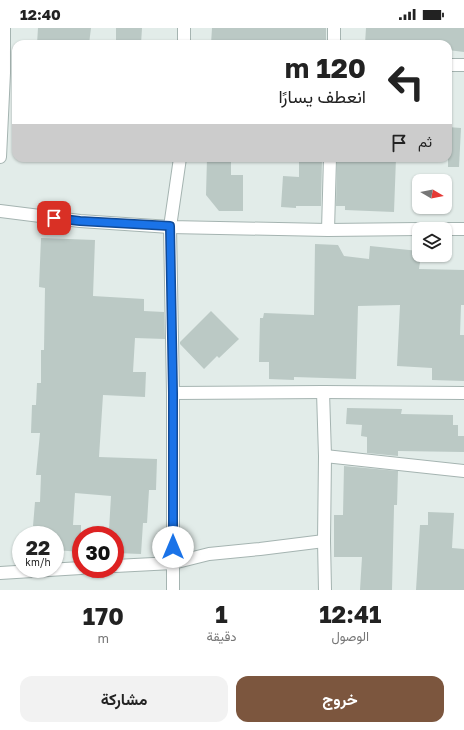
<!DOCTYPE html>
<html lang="ar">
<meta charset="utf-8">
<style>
:root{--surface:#fff;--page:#f2f2f2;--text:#222;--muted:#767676;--accent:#7c563e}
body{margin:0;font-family:"Golos Text",Vazirmatn,sans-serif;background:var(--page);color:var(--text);direction:rtl;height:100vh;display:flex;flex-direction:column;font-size:15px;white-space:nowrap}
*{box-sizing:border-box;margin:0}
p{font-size:13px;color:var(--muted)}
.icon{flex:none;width:22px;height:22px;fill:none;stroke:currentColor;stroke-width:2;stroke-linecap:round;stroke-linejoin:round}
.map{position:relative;height:562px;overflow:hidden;direction:ltr}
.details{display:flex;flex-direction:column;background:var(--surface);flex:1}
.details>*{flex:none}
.top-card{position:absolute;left:12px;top:12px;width:440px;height:122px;border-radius:12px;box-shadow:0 1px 3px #0004;direction:rtl;background:#fff;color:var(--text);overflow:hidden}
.needle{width:26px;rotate:100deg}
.tools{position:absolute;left:412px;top:146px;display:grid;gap:8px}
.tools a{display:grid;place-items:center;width:40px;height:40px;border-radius:8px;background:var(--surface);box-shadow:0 1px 3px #0004;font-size:20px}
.speed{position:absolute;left:12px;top:498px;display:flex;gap:8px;font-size:20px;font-weight:700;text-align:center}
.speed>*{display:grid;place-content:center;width:52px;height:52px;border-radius:50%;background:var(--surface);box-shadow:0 1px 3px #0004;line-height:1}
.speed small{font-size:10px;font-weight:400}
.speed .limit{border:6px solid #d22;background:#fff;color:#111}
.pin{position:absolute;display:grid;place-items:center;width:34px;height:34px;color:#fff;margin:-17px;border-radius:8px;box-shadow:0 2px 6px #0006}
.me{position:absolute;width:44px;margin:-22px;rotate:0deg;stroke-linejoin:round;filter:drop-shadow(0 0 3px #0008)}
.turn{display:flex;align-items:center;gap:14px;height:84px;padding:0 20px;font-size:18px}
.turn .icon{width:52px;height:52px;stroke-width:2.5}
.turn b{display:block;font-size:28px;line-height:34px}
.then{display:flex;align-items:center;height:38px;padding:0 20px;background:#0003;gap:8px;font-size:15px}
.eta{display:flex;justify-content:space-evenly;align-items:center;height:68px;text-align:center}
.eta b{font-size:24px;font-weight:700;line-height:28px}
.button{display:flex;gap:8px;margin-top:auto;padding:8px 20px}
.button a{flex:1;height:46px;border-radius:12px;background:var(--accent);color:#fff;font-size:16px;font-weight:700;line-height:46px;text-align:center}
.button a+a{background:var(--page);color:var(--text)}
.status{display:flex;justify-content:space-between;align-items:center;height:28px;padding:0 20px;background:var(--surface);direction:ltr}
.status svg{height:11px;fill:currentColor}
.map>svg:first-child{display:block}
.building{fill:#bbc9c5}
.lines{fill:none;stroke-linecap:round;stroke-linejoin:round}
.minor-casing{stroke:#a5b4b1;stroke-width:14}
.minor{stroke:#fff;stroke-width:12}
.route-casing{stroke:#114b97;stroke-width:10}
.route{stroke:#1a73e8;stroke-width:7}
</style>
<div class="status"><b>12:40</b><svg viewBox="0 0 49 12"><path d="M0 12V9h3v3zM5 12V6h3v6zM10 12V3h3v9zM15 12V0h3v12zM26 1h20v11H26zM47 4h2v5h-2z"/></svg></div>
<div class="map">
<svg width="464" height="562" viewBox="0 0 464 562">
<rect width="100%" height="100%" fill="#e2ece9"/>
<g class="building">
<path d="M38,0H91L89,16H37Z"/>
<path d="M116,0H142L141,16H116Z"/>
<path d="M212,0H326V16L294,14V16H211Z"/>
<path d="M366,0H464V24L448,22V16H365Z"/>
<path d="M448,99L461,100L459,139H448Z"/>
<path d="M207,130H231V147H243V183H219L206,167Z"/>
<path d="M299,130H322L321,178H296V180L281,179L283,148L299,149Z"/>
<path d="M337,130H396L394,184L345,182V178H336Z"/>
<path d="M41,210L95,212L93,268L144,271V283L164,284L165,311L135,310L133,344H146L145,369L103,367L99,429L157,431L156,462H149L147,495H143L141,526L115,525V507H111V502H109L111,468L75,465L73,497H81V524L55,522V507H39L40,498H33L35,474H40L41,447H36L40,405H31L32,377H36L37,355H41V322H44L45,260L39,259Z"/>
<path d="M315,216L338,217L344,228L369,231L370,218L419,223V227H421L419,241L464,242V277H461L460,307H464V353L432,352V340L397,338L400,277L358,278L356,351L294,349V352L269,351V334H259L260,290H263L264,285L314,287Z"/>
<path d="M211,283L239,311L219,330L217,328L204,341L180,316V314Z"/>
<path d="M347,380L402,381L401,386L453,387V397H458V408H464V424L398,423V428L367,425V409L361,408L362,397L346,396Z"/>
<path d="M344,438L398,443L397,477H394V480L392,562H360L362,529H334V487H343Z"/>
<path d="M428,484L454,485L452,520L464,521V562H416L420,497H428Z"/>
</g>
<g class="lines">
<g class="minor-casing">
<g id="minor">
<path d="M184,0V16"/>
<path d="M334,16V0"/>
<path d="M448,37H464"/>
<path d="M0,129L4,45V0"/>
<path d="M0,183L80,193L170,199L328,202L419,201"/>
<path d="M421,201H464"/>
<path d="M328,202L330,130"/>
<path d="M323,364L325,428L324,513L325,562"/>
<path d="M173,365L323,364L464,365"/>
<path d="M325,428L464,443"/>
<path d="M115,538L173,535L209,526L260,521L324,513"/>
<path d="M0,545L81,540"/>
<path d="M173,562V365L170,199L180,130"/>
</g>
</g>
<use href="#minor" class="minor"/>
</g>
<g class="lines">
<g class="route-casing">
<path id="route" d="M54,190L80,193L170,198L173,365V519"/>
</g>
<use href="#route" class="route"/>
</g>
</svg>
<div class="tools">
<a><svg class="needle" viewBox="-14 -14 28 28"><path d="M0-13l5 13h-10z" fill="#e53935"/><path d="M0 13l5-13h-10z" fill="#767676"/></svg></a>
<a><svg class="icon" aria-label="layers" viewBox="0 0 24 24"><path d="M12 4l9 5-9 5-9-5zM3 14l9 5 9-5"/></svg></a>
</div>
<div class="speed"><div>22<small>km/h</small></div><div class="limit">30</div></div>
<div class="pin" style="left:54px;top:190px;background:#d93025"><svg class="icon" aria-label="arrive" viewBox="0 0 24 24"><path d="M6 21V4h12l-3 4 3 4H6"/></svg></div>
<svg class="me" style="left:173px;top:519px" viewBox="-20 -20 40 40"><circle r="19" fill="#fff"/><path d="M0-13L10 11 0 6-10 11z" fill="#1a73e8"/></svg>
<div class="top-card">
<div class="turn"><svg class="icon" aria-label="left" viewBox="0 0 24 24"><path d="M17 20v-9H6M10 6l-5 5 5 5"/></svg><div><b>120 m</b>انعطف يسارًا</div></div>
<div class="then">ثم<svg class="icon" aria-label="arrive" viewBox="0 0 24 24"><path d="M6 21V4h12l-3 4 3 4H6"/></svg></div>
</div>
</div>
<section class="details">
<div class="eta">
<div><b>12:41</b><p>الوصول</p></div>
<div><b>1</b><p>دقيقة</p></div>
<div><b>170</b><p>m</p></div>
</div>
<div class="button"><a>خروج</a><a>مشاركة</a></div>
</section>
